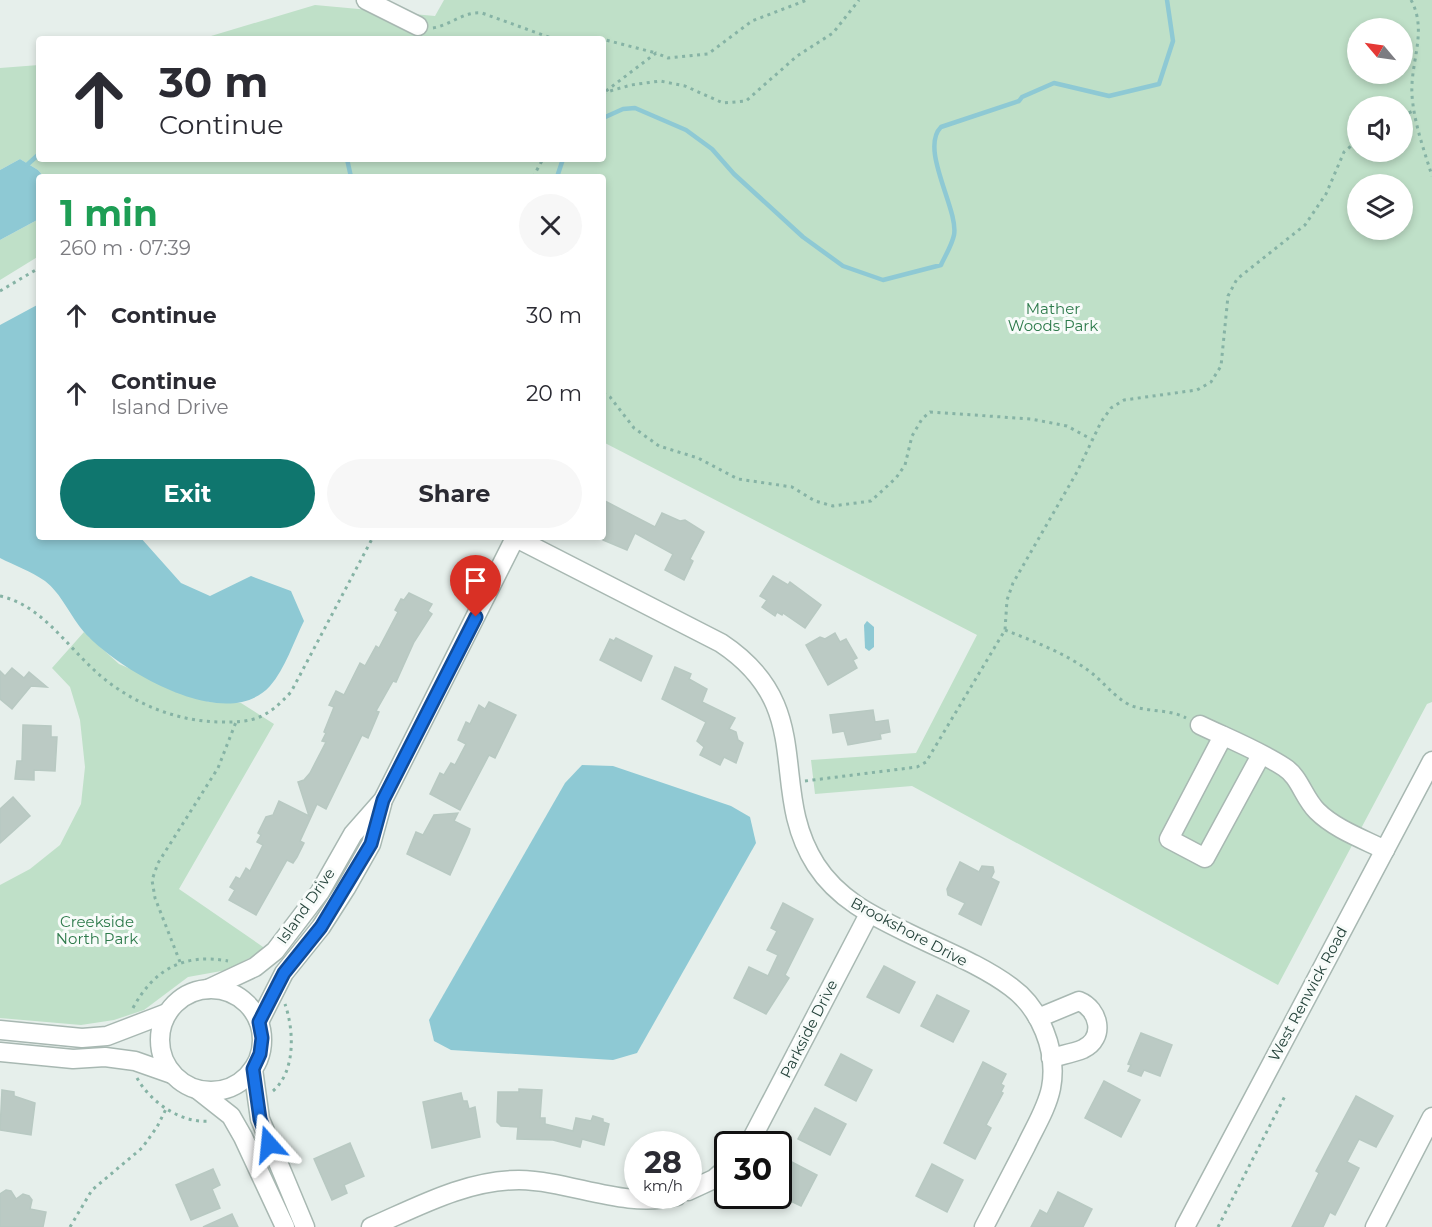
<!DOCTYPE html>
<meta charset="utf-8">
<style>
:root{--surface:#fff;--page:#f7f7f7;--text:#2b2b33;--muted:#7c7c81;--accent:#0f766e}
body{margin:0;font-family:Montserrat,sans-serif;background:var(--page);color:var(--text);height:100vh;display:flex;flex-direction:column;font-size:22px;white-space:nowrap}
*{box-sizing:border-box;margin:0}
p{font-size:20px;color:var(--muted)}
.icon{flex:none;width:33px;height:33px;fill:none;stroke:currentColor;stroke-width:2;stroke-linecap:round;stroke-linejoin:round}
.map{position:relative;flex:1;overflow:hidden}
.panel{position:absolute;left:36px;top:174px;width:570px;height:366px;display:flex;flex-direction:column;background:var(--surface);border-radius:6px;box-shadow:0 3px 9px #0003}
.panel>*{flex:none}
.guide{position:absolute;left:36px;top:36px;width:570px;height:126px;border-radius:6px;box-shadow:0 3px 9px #0003;background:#fff;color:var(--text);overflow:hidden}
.needle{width:39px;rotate:299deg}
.fabs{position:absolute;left:1347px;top:18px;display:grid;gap:12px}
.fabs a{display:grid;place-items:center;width:66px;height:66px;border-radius:50%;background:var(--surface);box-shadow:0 3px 9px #0003;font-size:30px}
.speed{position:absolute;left:624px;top:1131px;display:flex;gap:12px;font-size:30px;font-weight:700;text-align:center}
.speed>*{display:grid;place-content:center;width:78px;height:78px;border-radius:50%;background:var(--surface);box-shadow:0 3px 9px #0003;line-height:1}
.speed small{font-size:15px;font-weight:400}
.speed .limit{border:3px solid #111;border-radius:9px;background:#fff;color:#111}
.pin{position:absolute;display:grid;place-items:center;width:51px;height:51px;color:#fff;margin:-62px -26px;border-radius:50% 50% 50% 0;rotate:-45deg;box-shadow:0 0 6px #0007}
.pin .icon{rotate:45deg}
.me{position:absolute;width:66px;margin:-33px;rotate:342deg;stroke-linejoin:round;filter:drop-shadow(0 0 4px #0008)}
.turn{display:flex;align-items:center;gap:21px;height:126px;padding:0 24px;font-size:27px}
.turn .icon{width:78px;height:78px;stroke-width:2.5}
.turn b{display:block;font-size:42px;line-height:51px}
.round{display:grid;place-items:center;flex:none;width:63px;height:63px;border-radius:32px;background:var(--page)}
.overview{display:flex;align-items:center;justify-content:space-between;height:102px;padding:0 24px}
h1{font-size:36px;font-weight:700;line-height:45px;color:#1e9e55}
.action{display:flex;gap:12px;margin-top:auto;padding:12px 24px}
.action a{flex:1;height:69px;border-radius:36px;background:var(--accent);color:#fff;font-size:24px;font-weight:700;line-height:69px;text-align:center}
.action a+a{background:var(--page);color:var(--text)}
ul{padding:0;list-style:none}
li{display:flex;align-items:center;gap:18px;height:78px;padding:0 24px}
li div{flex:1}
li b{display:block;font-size:22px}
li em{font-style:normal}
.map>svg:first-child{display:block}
.green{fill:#bfe0c8;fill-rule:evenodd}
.water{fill:#8ec9d4}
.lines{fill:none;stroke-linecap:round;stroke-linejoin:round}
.stream{stroke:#8ec9d4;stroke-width:4.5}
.building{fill:#bbcac4;stroke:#b8c9c2;stroke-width:1.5}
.minor-casing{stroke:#a8b8b2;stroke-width:21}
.path{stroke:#86b3a5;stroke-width:3;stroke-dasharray:3 4.5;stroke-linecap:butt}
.minor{stroke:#fff;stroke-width:18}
.route-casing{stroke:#114b97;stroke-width:15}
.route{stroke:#1a73e8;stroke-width:10}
.labels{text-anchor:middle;stroke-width:6;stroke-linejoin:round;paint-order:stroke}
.park-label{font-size:15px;fill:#2d7a4b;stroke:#f7fbf9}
.street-label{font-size:15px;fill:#24423a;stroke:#f7fbf9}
</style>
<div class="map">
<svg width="1432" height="1227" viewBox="0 0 1432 1227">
<rect width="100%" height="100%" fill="#e6efeb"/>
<g class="green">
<path d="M444,0H1432V702L1427,704L1278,985L912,786L815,794L811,760L916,753L977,635L603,442V177H44L38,170L20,159L0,170V68L39,65V159H603V39H201L315,5L435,16ZM1358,28H1402V74H1358ZM1358,106H1402V152H1358ZM1358,184H1402V230H1358Z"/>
<path d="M39,219V256L0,280V240Z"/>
<path d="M84,632L119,664L209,702L241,703L274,724L179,889L266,949L227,970L188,977L144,1010L114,1020L81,1025L0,1018V885L30,869L60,845L81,804L85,767L80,720L70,687L52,668Z"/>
</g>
<g class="water">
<path d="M20,159L38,170L44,177H39V219L0,240V170Z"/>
<path d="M39,304V537H140L181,583L210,596L251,576L291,591L304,621C294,641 285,669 270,686C226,735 117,669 84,632C71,617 61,593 45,581C32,572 14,565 0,558V325Z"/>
<path d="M867,621L874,627V647L869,651L865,648L864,625Z"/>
<path d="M582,765L613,766L731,806L750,817L756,843L637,1053L613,1060L451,1050L434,1041L429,1020L565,783Z"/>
</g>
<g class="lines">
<g class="stream">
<path d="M603,118L623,109L635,108L686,130L712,149L734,174L803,237L843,266L883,280L941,265C945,256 952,245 954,235C959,210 919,149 941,127L1019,101L1022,97L1054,83L1109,96L1159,84L1173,41L1167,0"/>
<path d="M347,159L351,177"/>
<path d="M27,165L39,154"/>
<path d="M557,177L563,159"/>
</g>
</g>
<g class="building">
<path d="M603,500L655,527L662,513L680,521L685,520L704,532L690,559L693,561L684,580L665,570L673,554L635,533L627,550L603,540Z"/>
<path d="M773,576L788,585L790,582L821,605L805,628L783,613L782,615L777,612L775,616L762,607L767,600L760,596Z"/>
<path d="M409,593L432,604L428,611L432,614L414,642L396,682L393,681L376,711L379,712L368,738L362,735L326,809L317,804L300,841L304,843L297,857L293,863L287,860L256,915L229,900L235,890L230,887L236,877L240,879L246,868L250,871L263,845L257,842L261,835L258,833L266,817L273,815L279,801L309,816L298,782L304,780L310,773L326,742L322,741L326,733L324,732L334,707L329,705L336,691L344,695L360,663L365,666L376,646L379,648L398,612L395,610L401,599L404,600Z"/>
<path d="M835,633L840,642L846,639L857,658L853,660L857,668L828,685L806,645L820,637L825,639Z"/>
<path d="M616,638L652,656L641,681L600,660L610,639L614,641Z"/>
<path d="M675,667L691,674L689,679L707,689L702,702L735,718L729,729L736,732L738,740L743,743L736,763L724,757L720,765L700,755L704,747L697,741L706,722L662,699Z"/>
<path d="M12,668L24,678L29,672L47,687L31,686L12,709L0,699V671L5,676Z"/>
<path d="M489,702L516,715L495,758L489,755L460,810L430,794L440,773L444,775L451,763L455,765L466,744L458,740L466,722L470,724L479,705L485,709Z"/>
<path d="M873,710L875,722L888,720L890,732L880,734L881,739L848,745L844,731L833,733L830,715Z"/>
<path d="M23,725L51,726V737H57L55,771L34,770V780L15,779L17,761H22Z"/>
<path d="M13,797L30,816L0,843V809Z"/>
<path d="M458,813L454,821L470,829L469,833L450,875L407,854L416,832L423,835L434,815Z"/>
<path d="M960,862L979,872L982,866L993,867L994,872L991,878L999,882L981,925L959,914L965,903L948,895L947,889Z"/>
<path d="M783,903L813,919L785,975L789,978L766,1014L734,998L749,967L768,976L778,955L767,950L777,931L771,928Z"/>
<path d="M884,966L915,982L899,1013L867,997Z"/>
<path d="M937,995L969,1011L953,1042L921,1026Z"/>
<path d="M1141,1033L1172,1045L1160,1076L1144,1070L1141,1076L1128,1071L1131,1065L1128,1064Z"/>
<path d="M841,1054L872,1070L856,1101L825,1085Z"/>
<path d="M983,1062L1006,1074L1001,1084L1004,1086L1001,1092L1003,1093L986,1125L991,1128L975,1159L944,1143Z"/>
<path d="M1104,1081L1140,1100L1121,1137L1085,1118Z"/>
<path d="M519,1089L542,1090L540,1118H545V1124L573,1131L576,1118L591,1121L593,1116L603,1119V1122L609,1124L604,1145L582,1139L580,1147L553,1140L517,1139L518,1127L501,1126L497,1122L498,1092H519Z"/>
<path d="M2,1090L14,1092V1096L35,1103L31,1135L0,1130Z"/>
<path d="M461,1093L463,1101H467L469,1109L475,1107L480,1137L432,1148L423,1102Z"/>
<path d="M1356,1096L1393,1116L1376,1147L1359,1139L1347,1162L1359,1168L1335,1215L1330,1212L1323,1227H1292L1319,1173L1316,1171Z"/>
<path d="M815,1108L846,1124L830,1155L798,1139Z"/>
<path d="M350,1143L364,1176L344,1185L347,1193L332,1200L314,1159Z"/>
<path d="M786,1159L817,1175L801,1206L778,1195V1174Z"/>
<path d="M932,1164L963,1180L947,1212L916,1196Z"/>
<path d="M213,1169L220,1185L212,1189L220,1208L191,1220L176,1185Z"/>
<path d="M6,1190L11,1191L16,1199L23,1194L29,1196L32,1200L30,1209L46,1212L43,1227H0V1194Z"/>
<path d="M1058,1192L1092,1209L1083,1227H1031L1040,1210L1047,1214Z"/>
<path d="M232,1214L238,1227H203Z"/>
</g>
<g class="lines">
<g class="minor-casing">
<g id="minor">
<path d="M366,0L418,26"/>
<path d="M514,537L721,643C819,708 766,787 816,865C838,899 871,915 906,932C940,949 980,964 1011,987C1040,1008 1058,1051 1051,1088C1047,1108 1035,1127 1026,1146C1012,1173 998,1200 984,1227"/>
<path d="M1200,725C1227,738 1258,750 1284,767C1300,777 1303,797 1317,811C1335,829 1363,839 1385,850"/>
<path d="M1223,736L1169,839L1205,858L1261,755"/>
<path d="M208,989L255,967L275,951L320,892L353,834L383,800L515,538"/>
<circle cx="211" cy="1040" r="51"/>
<path d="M1038,1018L1079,1001C1099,1009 1106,1038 1083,1049C1074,1053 1061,1055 1051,1058"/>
<path d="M259,1022L284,973L321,927L346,888L371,844L382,804"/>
<path d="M0,1030L82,1038L107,1036L167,1013"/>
<path d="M0,1052L73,1059L105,1057L135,1061L172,1074"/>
<path d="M253,1069L260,1119L305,1227"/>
<path d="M198,1090L231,1116L243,1137L285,1227"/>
<path d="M749,1144L869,914"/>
<path d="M688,1191L714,1179L728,1167"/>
<path d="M371,1227C417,1207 466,1180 519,1180C573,1181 622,1209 677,1196"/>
<path d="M1185,1227L1432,761"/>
<path d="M1375,1227L1432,1117"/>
</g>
</g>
<g class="path">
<path d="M1411,0C1428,31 1410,62 1412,95C1414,123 1424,150 1432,176"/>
<path d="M433,28C451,25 464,11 482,13L554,39"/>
<path d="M562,39L598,38L656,53"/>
<path d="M606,91L656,53L668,58L708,54L752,21L807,0"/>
<path d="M603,93L631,85L660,81L685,86L723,103L746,101L797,56L833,33L859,0"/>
<path d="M1402,116L1413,111"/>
<path d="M533,177L543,159"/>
<path d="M0,291L39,268"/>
<path d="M603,393L610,397L634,428L659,446L698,458L738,479L792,487L815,501L833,506L871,501L896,478L905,465L912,436L922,419L930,412L1031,419L1067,426L1091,439"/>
<path d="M0,596C40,605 63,641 92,668C125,700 172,721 219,722C254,723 267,718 291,692L373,537"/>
<path d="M1005,630C1033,641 1065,653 1089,671C1103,681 1112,695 1128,704C1145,713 1168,708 1186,718"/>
<path d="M805,781L917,767L926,762L1005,630L1007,600L1013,583L1077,472L1101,422L1111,408L1124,400L1197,390L1211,382L1221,366L1228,296L1237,279L1305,225L1326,194L1344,152L1358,140"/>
<path d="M180,962L155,898L152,880L158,863L218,768L236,722"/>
<path d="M133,1008C154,969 184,953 228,961"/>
<path d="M137,1078C151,1103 182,1124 211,1121"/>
<path d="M273,1091C296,1071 294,1030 285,1004"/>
<path d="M70,1227L92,1190L142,1148L157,1127L166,1109"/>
<path d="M1218,1227L1286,1094"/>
</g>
<use href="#minor" class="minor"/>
</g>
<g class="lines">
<g class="route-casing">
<path id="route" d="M269,1144L260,1119L253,1069L260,1054L262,1038L259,1022L284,973L321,927L371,844L383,800L476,617"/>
</g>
<use href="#route" class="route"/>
</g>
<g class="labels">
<g class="park-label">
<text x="1053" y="314">Mather<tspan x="1053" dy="17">Woods Park</tspan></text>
<text x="97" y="927">Creekside<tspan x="97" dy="17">North Park</tspan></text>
</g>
<g class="street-label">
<text transform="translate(306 906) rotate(-55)" y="5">Island Drive</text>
<text transform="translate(909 932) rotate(28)" y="5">Brookshore Drive</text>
<text transform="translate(1308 994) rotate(-62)" y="5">West Renwick Road</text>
<text transform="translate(809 1029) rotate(-63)" y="5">Parkside Drive</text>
</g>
</g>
</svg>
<div class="fabs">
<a><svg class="needle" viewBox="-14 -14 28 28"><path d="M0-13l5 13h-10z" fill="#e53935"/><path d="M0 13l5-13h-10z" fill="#7c7c81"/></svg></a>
<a><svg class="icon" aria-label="sound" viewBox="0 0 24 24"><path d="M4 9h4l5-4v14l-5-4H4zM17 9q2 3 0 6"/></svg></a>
<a><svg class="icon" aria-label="layers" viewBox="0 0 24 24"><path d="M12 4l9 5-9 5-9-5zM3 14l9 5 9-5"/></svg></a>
</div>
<div class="speed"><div>28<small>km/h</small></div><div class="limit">30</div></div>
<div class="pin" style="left:476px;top:617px;background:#d93025"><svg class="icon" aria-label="arrive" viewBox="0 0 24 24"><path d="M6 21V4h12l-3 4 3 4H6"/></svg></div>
<svg class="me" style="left:269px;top:1144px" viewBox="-20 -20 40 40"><path d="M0-17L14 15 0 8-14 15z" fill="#1a73e8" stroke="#fff" stroke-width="4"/></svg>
<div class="guide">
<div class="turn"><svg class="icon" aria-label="ahead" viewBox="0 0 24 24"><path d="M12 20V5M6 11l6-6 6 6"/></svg><div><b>30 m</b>Continue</div></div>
</div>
<section class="panel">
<div class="overview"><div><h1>1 min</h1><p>260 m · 07:39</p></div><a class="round"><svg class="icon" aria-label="close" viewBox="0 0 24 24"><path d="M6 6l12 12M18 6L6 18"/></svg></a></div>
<ul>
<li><svg class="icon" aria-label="ahead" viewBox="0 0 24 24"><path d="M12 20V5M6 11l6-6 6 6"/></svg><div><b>Continue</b></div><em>30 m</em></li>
<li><svg class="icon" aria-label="ahead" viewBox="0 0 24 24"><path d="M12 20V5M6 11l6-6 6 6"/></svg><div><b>Continue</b><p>Island Drive</p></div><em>20 m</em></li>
</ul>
<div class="action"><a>Exit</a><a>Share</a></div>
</section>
</div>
